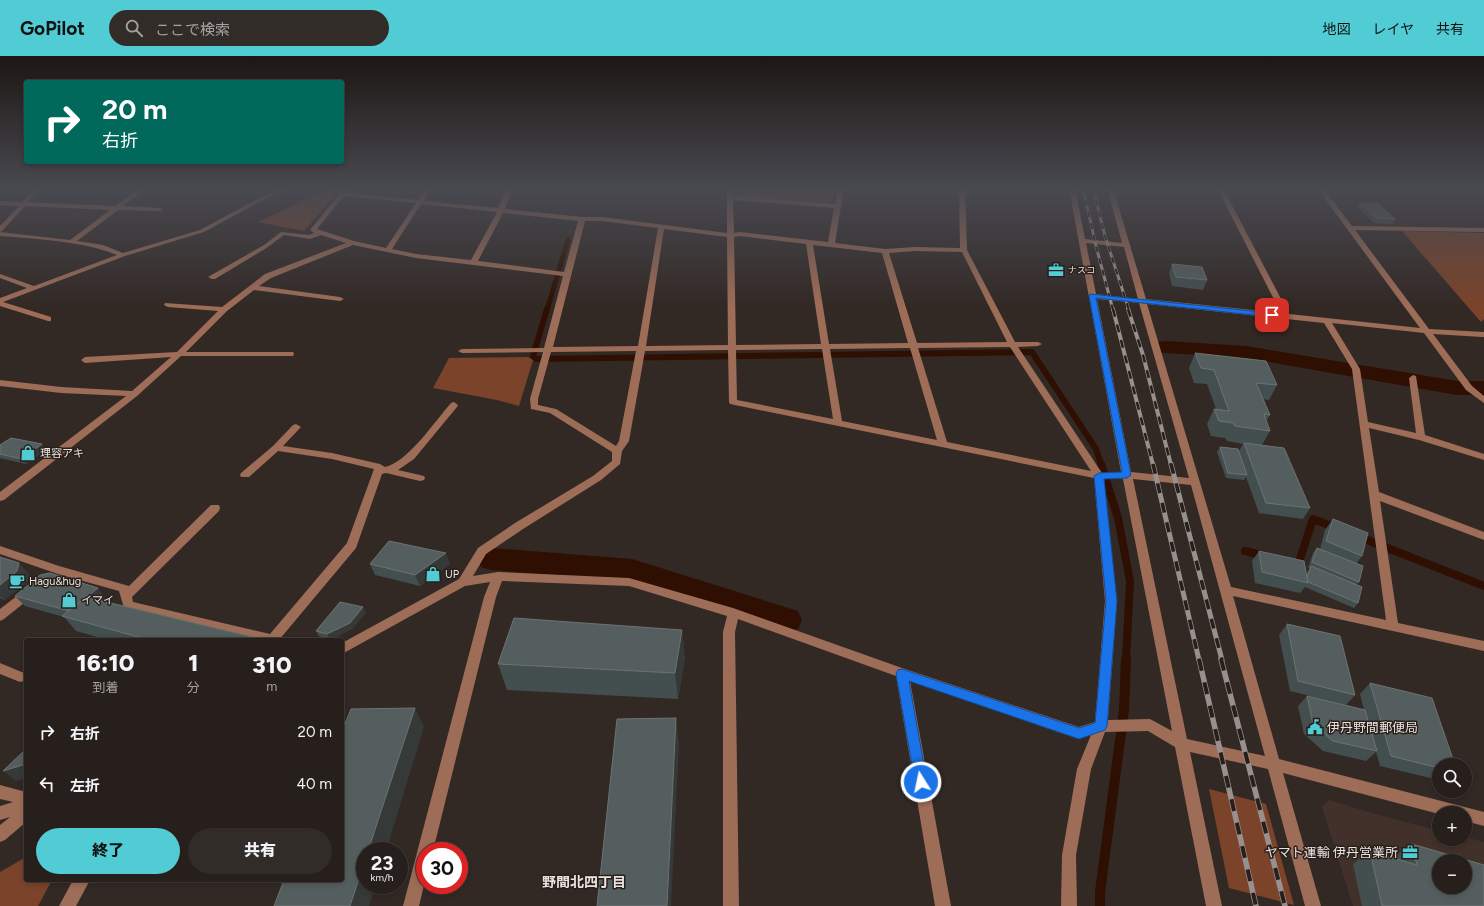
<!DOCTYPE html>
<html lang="ja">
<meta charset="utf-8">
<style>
:root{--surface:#261f1c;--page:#322c29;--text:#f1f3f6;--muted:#a4a2a3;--line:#423d3b;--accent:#51ccd5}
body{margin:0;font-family:Figtree,"Noto Sans JP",sans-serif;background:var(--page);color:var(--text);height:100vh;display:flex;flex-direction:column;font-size:15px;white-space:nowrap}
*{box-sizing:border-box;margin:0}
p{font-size:13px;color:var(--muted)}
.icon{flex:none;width:22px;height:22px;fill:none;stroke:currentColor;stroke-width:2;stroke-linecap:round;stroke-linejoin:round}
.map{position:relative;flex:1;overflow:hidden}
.drawer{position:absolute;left:24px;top:582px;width:320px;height:244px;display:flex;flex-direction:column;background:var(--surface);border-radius:4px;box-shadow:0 2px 6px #0003,0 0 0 1px var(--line)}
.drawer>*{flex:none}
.hud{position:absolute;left:24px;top:24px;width:320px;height:84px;border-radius:4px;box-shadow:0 2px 6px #0003,0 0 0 1px var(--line);background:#00695c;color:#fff;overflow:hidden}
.fabs{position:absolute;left:1432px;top:702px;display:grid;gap:8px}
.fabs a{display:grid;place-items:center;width:40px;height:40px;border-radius:50%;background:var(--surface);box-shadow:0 2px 6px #0003,0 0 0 1px var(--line);font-size:20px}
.speed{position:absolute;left:356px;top:786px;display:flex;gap:8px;font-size:20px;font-weight:700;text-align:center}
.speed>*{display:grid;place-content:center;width:52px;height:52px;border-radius:50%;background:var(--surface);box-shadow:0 2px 6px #0003,0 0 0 1px var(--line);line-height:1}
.speed small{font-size:10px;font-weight:400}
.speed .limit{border:6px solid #d22;background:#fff;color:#111}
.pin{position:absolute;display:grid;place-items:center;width:34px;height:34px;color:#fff;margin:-17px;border-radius:8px;box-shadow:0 2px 6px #0006}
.me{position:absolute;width:44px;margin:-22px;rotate:350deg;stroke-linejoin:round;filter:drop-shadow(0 0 3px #0008)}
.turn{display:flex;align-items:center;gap:14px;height:84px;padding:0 12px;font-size:18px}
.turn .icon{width:52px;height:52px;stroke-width:2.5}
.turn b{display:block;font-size:28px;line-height:34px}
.eta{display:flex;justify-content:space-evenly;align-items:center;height:68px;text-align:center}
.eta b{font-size:24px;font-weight:800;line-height:28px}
.button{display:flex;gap:8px;margin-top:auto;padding:8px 12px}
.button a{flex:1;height:46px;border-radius:24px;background:var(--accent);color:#111;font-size:16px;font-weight:800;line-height:46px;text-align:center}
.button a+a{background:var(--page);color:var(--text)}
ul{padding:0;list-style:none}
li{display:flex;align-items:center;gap:12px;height:52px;padding:0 12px}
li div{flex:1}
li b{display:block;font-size:15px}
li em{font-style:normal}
header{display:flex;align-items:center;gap:24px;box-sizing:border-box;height:56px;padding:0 20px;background:var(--accent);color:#111}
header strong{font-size:19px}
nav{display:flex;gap:22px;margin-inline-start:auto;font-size:14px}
.search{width:280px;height:36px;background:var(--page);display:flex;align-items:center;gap:10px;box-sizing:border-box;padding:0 14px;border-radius:22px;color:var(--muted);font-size:15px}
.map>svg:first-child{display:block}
.built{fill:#41312a;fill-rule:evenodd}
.green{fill:#7b4329}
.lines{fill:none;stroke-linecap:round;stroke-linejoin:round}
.stream-far3{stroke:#2e0f01;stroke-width:5}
.stream-far2{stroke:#2e0f01;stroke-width:6}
.stream-far1{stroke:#2e0f01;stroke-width:8}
.stream{stroke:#2e0f01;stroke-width:10}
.canal{fill:#2e0f01;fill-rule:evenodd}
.minor{fill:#9e6d57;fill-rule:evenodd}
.rail-far3-casing{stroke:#98908d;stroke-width:3}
.rail-far2-casing{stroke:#98908d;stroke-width:4}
.rail-far1-casing{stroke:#98908d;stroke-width:5}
.rail-casing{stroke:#98908d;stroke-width:5.5}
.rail-far3{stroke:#281f1b;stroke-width:2;stroke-dasharray:6;stroke-linecap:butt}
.rail-far2{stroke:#281f1b;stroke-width:2.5;stroke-dasharray:8;stroke-linecap:butt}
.rail-far1{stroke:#281f1b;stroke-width:3.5;stroke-dasharray:10;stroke-linecap:butt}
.rail{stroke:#281f1b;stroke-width:4;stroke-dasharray:12;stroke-linecap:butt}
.wall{fill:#434e4f}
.shaded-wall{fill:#353938}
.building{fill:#555e5e;stroke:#6c7372;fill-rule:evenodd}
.route{fill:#1a73e8;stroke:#114b97}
.labels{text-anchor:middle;stroke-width:3;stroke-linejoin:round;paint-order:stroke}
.far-poi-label{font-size:9px;fill:#e9e2df;stroke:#281f1b;text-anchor:start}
.poi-label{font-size:11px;fill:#e9e2df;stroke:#281f1b;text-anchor:start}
.near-poi-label{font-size:13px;fill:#e9e2df;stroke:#281f1b;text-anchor:start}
.near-neighbourhood-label{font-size:14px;font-weight:bold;fill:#e9e2df;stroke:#281f1b}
</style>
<header>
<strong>GoPilot</strong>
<div class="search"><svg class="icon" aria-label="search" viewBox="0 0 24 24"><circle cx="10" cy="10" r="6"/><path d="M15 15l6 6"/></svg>ここで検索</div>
<nav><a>地図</a><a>レイヤ</a><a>共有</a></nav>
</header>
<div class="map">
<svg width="1484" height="850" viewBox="0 0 1484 850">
<rect width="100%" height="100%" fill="#322925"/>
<path class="built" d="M1329,744L1372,757L1439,775V783H1465V781L1484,786V850H1353L1322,751ZM1439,805H1465V831H1439Z"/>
<g class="green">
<path d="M329,132H341L304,175L258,166Z"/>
<path d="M738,132H835L832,146L827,147L741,141L738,139Z"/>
<path d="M1402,175L1484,177V263L1481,266Z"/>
<path d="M528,301L533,304L519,350L497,344L433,332L449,302Z"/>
<path d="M1209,733L1266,748L1294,849L1229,832Z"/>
<path d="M26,801V824H52L38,850H0V816Z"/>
</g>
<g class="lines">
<path class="stream-far3" d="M547,254L568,184"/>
<path class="stream-far2" d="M547,253L533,300L536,303L1032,296L1096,393L1101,409"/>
<g class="stream-far1">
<path d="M1101,408L1118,462L1130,525L1126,604"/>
<path d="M1357,480L1484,530"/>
<path d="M1245,495L1266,500"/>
<path d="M1294,508L1298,509L1313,463L1336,472"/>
</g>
<path class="stream" d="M1100,850V836L1124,654L1126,603"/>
<g class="canal">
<path d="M1165,285L1246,290L1457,325H1484V339H1457L1246,302L1165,297L1157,296L1154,291L1157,286Z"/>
<path d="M491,492L632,503L798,555L802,564L798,573L787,576L631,525L491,514L481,511L477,503L481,495Z"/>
</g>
<g class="minor">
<path d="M35,132H41L28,146L115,150L140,132H147L123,150L160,152L162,153V155L118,154L77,185L103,189L123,197L200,174L261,141L283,132H291L265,143L204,176L125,200L3,246L51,261V265H48L0,250V242L27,232L0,222V218L34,230L117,199C83,185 37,183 0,180V170L19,150L0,149V145L22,146ZM25,150L110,154L70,184L0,176L2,175Z"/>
<path d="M344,132H350L347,137L418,144L426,132H432L424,145L498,152L507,132H513L505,153L582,161H602L727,177V132H733V140L835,148L838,132H844L835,187L885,193L915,191L960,192L959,132H965L967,194L1015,286H1038L1042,288L1038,290L1018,291L1102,417L1121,416L1069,132H1075L1085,183L1122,187L1107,132H1113L1146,243L1281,257L1217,132H1223L1289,258L1420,272L1317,132H1323L1352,170L1484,172V176L1355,174L1429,273L1484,276V281H1482L1433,278L1472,330L1484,340V347L1466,334L1424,277L1332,267L1360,313L1368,366L1416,377L1409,322L1413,319L1416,320L1425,379L1484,398V404L1419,384L1369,372L1379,436L1484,476V484L1380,445L1398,567L1484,585V595L1233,540L1279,703L1484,756V770L1465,765V757H1439V758L1283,717L1321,850H1305L1268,713L1190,696L1222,850H1206L1175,691L1148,675L1105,676L1091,713L1076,799L1077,850H1061L1062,799L1077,713L1091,679L1079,683L910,625L951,850H935L896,620L738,563L735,576L739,850H723V576L727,560L629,530L502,525L496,541L433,795H425V825L419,850H403L484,541L490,526L465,530L342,598V587L459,523L478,492L515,467L593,420L612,405V396L550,357L531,353L530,343L543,296L462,297L458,295L462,293L544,292L563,220L416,202L353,189L271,222L259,230L340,241L344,243L340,245L254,234L227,255L186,296H293L294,298L293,300H181L137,340L4,444L0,445V436L126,340L61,337L0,330V324L61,331L132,335L171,301L85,307L81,304L85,301L177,296L218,255L168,251L164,249L165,247L222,251L265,218L346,187L321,179L310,183L284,179L268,191L215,223H212L208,221L264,189L281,176L309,179L314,177L310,174ZM344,140L416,147L386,192L354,185L317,173ZM733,144L834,152L828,186L740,176L734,177ZM421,148L497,156L471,204L416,198L392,193ZM503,157L578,165L564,216L478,205ZM585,165H602L658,172L638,290L553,291ZM664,173L727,181L728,289L646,290ZM740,180L806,188L821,288L736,289L734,181ZM1086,187L1124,191L1138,243L1096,238ZM813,189L882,197L908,287L829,288ZM915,195L962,196L1007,286L917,287L889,197ZM1097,243L1139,247L1189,422L1131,416ZM1147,248L1324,267L1352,313L1386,564L1231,531ZM1010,291L1091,415L947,386L918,292ZM910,292L937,384L842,365L830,293ZM822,293L833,363L737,344L736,294ZM728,294L729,346L730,348L1094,422L1105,545L1095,666L1079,671L902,612L733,552L629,522L498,516L473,520L486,498L523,473L601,424L620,408L622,395L629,385L645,295ZM636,295L619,385L616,390L556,353L538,349V343L551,296ZM1104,423H1123L1172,675L1150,663L1108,664L1117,545ZM1133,423L1191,429L1265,700L1187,683Z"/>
<path d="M454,346L458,349L457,351L414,403L398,414L424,420L425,422L424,424L420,425L386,417L382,418L356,492L279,584H253L128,554L124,552L119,535L58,518L0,498V490L59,510L129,530L211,449H219L220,452L219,455L132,541L133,546L270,578L347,487L374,413L332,403L278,395L249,421H241L240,419L241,417L273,390L293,369L296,368L301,371L283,390L332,397L380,408L385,411C408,406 435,365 451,347Z"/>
<path d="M30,532L34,533L36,536L34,539L4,563L0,565V553L26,533Z"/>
<path d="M0,607L24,617L26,622L24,625L20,626L0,618Z"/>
<path d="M0,729L26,736V766L5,784L0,786V769L10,761L0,764V750L13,746L0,743Z"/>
<path d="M73,824H90L76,850H59Z"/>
</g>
<g class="rail-far3-casing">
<g id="rail-far3">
<path d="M1083,132L1096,190L1113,254"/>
<path d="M1093,132L1105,180L1129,254"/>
</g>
</g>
<g class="rail-far2-casing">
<g id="rail-far2">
<path d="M1113,253L1153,409"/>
<path d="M1128,253L1143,299L1171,409"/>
</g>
</g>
<g class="rail-far1-casing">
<g id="rail-far1">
<path d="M1153,408L1199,604"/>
<path d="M1171,408L1222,604"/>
</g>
</g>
<g class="rail-casing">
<g id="rail">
<path d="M1199,603L1256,850"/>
<path d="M1221,603L1285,850"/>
</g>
</g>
<use href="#rail-far3" class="rail-far3"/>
<use href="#rail-far2" class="rail-far2"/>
<use href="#rail-far1" class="rail-far1"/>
<use href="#rail" class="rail"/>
</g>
<g class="wall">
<path d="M1359,147L1395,163L1393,168L1374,167L1357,151Z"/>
<path d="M1172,208L1207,224L1203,234L1172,230L1169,217Z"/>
<path d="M1195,297L1277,329L1269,344L1263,343L1270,359L1266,365L1270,375L1262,389L1310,452L1303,463L1259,457L1246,421L1244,424L1226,422L1217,396L1220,391L1239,395L1243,388L1227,385L1225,382L1211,380L1207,368L1214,353H1216L1207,328L1194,327L1189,312Z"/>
<path d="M0,389L46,394L26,408L0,402Z"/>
<path d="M1333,463L1362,500L1356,508L1359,526L1356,529L1358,547L1354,552L1305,531L1300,537L1255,527L1252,505L1259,495L1306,518L1310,512H1308L1313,497L1317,492L1320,493L1325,474Z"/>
<path d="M0,501L29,518L27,526L4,544L0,542Z"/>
<path d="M370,508H450L420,530L375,519Z"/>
<path d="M15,540L106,543L103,545L265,584H108L76,575L64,561L25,550Z"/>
<path d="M366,556L353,572L330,584L319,580L316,575Z"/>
<path d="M1287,568L1355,639L1346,649L1290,635L1279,579Z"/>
<path d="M685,601L678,643L507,634L498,608Z"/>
<path d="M1370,627L1439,709V724L1380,710L1376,696L1366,705L1323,695L1304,678L1298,650L1307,640L1364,654L1360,638Z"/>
<path d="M1412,788L1484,850H1362L1353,808L1370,795L1395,802L1394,801Z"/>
</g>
<g class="shaded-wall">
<path d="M42,388L46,394L26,408L22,403Z"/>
<path d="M446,497L450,508L420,530L415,519Z"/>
<path d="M19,507L29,518L27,526L4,544L0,540V529Z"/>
<path d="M98,532L106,543L80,565L69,555Z"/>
<path d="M363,551L366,556L353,572L330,584L327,578Z"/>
<path d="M682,574L685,601L678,643L675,617Z"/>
<path d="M415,652L424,671L386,795H368Z"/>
<path d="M676,662L679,688L671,850H667Z"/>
<path d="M26,708V722L16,725L3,715Z"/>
<path d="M365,804V829H375L369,850H350Z"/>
</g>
<g class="building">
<path d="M1359,147H1377L1395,163L1377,162Z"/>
<path d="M1172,208L1202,211L1207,224L1176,221Z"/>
<path d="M1195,297L1266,305L1277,329L1256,327L1270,359L1264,358L1270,375L1235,370L1233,367L1219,365L1214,353L1229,355L1214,314L1201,312Z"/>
<path d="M11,382L42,388L22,403L0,398V389Z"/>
<path d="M1244,387L1284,392L1310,452L1266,447Z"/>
<path d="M1220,391L1238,393L1247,419L1228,417Z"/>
<path d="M1333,463L1368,477L1362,500L1326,485Z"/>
<path d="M389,485L446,497L415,519L370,508Z"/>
<path d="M1317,492L1363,510L1359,526L1312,506Z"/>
<path d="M1259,495L1304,505L1308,527L1262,516Z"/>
<path d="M0,501L19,507L17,515L0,529Z"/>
<path d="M1311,510L1362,531L1358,547L1308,526L1307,522Z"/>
<path d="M50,517L98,532L69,555L15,540L40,519Z"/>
<path d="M86,541L265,584H149L62,560Z"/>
<path d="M340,546L363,551L350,567L327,578L316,575Z"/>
<path d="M514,562L682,574L675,617L498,608Z"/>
<path d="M1287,568L1340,580L1355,639L1298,625Z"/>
<path d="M1370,627L1432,642L1455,709H1439V712L1391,700Z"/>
<path d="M1307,640L1365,654L1377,695L1333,685L1313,668Z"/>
<path d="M415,652L368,795H365V804L350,850H274L284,824H342V675L351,653Z"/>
<path d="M676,662L667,850H597L617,663Z"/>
<path d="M26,693V708L3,715Z"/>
<path d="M1412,788L1484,809V850H1382L1370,795L1417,809ZM1439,805H1465V831H1439Z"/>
</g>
<linearGradient id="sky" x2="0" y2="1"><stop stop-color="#1c1714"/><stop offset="0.53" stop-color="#494951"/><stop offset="1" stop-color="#494951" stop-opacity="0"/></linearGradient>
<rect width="1484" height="251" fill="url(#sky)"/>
<path class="route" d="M1090,238L1272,257L1276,259L1272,261L1096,242L1131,419L1127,422L1104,423L1117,545L1107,670L1105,674L1079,683L909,625L927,726L925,730L921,732L916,730L915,726L896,618L898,614L902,613L1079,672L1095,667L1106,545L1094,420L1099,417L1122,416L1089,240Z"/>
<defs>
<g id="office-bare" transform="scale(1.2)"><path d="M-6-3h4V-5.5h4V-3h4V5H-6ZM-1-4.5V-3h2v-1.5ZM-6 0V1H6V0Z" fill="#51ccd5" stroke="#281f1b" stroke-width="2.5" paint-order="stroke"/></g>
<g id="shop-bare" transform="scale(1.2)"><path d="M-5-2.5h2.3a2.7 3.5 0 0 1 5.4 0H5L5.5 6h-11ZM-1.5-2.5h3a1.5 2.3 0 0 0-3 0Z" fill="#51ccd5" stroke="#281f1b" stroke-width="2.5" paint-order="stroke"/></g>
<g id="cafe-bare" transform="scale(1.2)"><path d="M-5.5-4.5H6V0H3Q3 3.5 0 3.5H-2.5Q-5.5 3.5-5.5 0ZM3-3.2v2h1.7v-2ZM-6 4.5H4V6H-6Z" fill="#51ccd5" stroke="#281f1b" stroke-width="2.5" paint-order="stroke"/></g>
<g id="civic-bare" transform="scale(1.2)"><path d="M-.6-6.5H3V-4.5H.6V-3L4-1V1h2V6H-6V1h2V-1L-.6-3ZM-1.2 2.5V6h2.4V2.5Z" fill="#51ccd5" stroke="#281f1b" stroke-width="2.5" paint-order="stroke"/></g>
</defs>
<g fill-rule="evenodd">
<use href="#office-bare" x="1056" y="214"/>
<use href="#shop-bare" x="28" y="397"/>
<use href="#shop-bare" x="433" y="518"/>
<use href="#cafe-bare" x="17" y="525"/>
<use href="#shop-bare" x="69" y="544"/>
<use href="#civic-bare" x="1315" y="671"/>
<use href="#office-bare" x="1410" y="796"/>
</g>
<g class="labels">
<g class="far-poi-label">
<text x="1068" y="217">ナスコ</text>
</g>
<g class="poi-label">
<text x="40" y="401">理容アキ</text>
<text x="445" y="522">UP</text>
<text x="29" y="529">Hagu&amp;hug</text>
<text x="81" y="548">イマイ</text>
</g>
<g class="near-poi-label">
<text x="1327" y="676">伊丹野間郵便局</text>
<text x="1398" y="801" text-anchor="end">ヤマト運輸 伊丹営業所</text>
</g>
<g class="near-neighbourhood-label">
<text x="584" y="831">野間北四丁目</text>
</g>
</g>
</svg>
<div class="fabs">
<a><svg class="icon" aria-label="search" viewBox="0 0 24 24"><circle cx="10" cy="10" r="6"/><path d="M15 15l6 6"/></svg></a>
<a>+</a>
<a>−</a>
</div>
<div class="speed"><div>23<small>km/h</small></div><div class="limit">30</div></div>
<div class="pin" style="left:1272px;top:259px;background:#d93025"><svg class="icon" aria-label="arrive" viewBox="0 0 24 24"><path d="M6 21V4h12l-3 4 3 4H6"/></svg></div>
<svg class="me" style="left:921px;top:726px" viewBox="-20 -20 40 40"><circle r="17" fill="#1a73e8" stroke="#fff" stroke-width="3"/><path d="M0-11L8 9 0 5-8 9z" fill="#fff"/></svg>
<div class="hud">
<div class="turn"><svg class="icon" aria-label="right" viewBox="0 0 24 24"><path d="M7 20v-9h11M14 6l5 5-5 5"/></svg><div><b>20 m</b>右折</div></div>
</div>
<section class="drawer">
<div class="eta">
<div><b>16:10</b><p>到着</p></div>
<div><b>1</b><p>分</p></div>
<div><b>310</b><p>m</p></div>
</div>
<ul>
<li><svg class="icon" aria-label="right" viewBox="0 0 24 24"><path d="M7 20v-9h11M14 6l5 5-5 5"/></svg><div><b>右折</b></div><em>20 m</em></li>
<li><svg class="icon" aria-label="left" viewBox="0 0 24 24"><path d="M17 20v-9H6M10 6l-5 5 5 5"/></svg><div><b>左折</b></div><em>40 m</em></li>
</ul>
<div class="button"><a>終了</a><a>共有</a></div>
</section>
</div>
